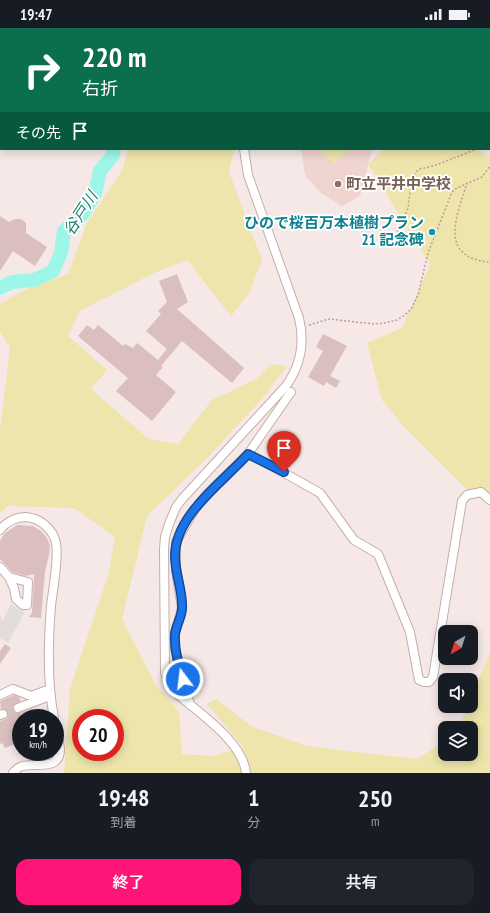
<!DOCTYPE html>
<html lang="ja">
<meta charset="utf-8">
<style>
:root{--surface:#171b24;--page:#20242c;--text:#f1f3f6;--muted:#9ea1a6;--accent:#ff1478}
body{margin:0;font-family:"PT Sans Narrow","Noto Sans JP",sans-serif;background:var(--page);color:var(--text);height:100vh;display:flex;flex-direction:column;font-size:15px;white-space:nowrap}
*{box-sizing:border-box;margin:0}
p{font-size:13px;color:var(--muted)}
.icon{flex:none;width:22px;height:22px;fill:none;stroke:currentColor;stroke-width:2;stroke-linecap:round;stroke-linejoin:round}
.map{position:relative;height:745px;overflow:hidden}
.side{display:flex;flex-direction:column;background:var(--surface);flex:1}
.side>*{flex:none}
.hud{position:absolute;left:0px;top:0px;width:490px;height:122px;box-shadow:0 2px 10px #0003;background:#0b6e4f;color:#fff;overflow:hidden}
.needle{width:26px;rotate:219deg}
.buttons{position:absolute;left:438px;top:597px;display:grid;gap:8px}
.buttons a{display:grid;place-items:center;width:40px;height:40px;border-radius:8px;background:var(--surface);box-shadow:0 2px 10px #0003;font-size:20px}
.speed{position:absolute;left:12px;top:681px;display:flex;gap:8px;font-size:20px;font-weight:700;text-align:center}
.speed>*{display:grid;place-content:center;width:52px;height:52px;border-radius:50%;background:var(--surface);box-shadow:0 2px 10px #0003;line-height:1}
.speed small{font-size:10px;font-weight:400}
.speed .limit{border:6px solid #d22;background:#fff;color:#111}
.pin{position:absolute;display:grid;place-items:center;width:34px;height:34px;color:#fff;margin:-41px -17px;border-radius:50% 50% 50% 0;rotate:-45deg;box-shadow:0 0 4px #0007}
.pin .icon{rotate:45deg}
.me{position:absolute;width:44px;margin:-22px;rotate:345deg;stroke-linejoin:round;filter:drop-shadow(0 0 3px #0008)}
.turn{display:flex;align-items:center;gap:14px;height:84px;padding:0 16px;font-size:18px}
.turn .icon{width:52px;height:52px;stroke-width:2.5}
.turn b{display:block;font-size:28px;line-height:34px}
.then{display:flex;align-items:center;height:38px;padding:0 16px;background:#0003;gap:8px;font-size:15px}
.eta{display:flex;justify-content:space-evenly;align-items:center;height:68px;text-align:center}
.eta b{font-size:24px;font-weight:600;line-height:28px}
.cta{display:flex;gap:8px;margin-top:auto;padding:8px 16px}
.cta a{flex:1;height:46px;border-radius:12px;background:var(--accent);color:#fff;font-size:16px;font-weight:600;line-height:46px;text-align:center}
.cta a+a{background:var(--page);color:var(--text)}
.status{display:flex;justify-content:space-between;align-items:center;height:28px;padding:0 20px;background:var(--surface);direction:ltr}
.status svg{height:11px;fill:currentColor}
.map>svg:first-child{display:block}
.education{fill:#efd4cf}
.green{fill:#ede5ac;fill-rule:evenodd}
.parking{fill:#e3dcdc}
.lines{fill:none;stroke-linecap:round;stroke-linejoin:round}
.river{stroke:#9df7e8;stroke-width:14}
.building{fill:#dbbfbe}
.minor-tunnel{stroke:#d3c4c3;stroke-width:8;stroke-dasharray:8 4;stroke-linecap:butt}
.minor-casing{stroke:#c4aeab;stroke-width:10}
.path{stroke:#c59b98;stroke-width:1.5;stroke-dasharray:2 2;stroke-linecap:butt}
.minor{stroke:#fff;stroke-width:8}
.route-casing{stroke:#114b97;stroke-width:10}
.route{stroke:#1a73e8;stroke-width:7}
.education-dot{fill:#8d6e63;stroke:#fff;stroke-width:1.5}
.culture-dot{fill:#0f9aa8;stroke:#fff;stroke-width:1.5}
.labels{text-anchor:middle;stroke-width:3.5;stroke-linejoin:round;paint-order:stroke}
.education-label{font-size:15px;font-weight:bold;fill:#785e54;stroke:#fff;text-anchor:start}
.culture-label{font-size:15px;font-weight:bold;fill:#0d838f;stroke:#fff;text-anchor:end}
.water-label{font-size:16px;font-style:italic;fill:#1d8372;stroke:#fff}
</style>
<div class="status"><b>19:47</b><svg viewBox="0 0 49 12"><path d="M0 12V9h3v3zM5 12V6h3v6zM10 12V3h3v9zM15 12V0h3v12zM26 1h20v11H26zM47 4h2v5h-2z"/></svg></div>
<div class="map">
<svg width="490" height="745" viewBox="0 0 490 745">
<rect width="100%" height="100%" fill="#f5e8e7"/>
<g class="education">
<path d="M342,0H490V100L489,1H341Z"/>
<path d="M301,121H372L360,168L342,178L321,165L305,147Z"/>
</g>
<g class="green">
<path d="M128,121H234L229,144L262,232L249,265L231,288L187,232L154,245L80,283L68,308L107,342L91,361L149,411L178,416L212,372L256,351L271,336L287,338L263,370L206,431L147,488L122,591L155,656L179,683L182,726L214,728L243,719L207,676L216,671L253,699L307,718L417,731L445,713V726H471V700H459L468,678H471V671L490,624V745H64L70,661L108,548L115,509L74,480L8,478L0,485V403L10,319L0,304V276L23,263L68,246L87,195L123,141ZM81,690H115V724H81Z"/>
<path d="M318,121H348L334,136Z"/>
<path d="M384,121H474L490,128V472L466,461L408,403L382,372L367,315L402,300L430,237L368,136Z"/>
</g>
<path class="parking" d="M11,576L25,584L8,615L0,610V587L3,593Z"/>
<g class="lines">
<g class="river">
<path d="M146,1V0"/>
<path d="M0,260L12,254L34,252L53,243L61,225L64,203L82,187L95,166L100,143L113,127L114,121"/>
</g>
</g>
<g class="building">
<path d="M0,188L9,194L15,191H21L26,195V205L47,219L35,238L13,223L0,243Z"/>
<path d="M177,246L188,274L177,281L244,340L232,355L182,313L161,338L163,339L156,347L176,364L152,393L116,363L128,350L78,308L87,297L94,302L98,297L123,318L125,316L133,320L137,315L158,332L167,321L146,303L161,286L158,283L167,274L159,253Z"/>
<path d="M323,306L347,318L330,348L340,353L336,360L326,354L324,358L308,349L323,323L316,319Z"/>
<path d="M17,497L33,498L41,503L47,510L50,518L49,527L45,544L41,590L29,589L32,585L34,546L26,548L12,544L0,531V513L4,506Z"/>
<path d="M5,616L11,620L0,636V623Z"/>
<path d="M14,667L19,669L21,673L14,677V684L20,685L32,681L35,690H21V714L5,720L2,715L0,716V693L7,690L8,685L6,682L1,681L0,673Z"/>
</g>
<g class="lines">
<path class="minor-tunnel" d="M3,686L18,680"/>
<g class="minor-casing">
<g id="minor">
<path d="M22,1L23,0"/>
<path d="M71,1V0"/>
<path d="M323,1L324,0"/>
<path d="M0,61L1,59"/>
<path d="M0,75L1,74"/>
<path d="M0,103H1"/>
<path d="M244,121L248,147L299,290C305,315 301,337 286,358L183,470L176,479L169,496L165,509L164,521L165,645L176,665C199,685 243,714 246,745"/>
<path d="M248,426L270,437L320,465L354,512L378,526L410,604L419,652L424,654H429L433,649L462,473L467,467L481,464L490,472"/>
<path d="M0,502C6,494 16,489 26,489C40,490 53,501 56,515C59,531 53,560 51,578C48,615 47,654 54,690"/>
<path d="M0,539L9,549L28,554L27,577H23L16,571L14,560L9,549"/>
<path d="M0,667L13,661L31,668L50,661"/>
<path d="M190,677L175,621V606L182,580L176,543V514L193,484L207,466L248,426L291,364"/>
<path d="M18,680L50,668"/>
<path d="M0,687L3,686"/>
<path d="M13,745C15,743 17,740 20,739C32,733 60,745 60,721C59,713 56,704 55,697"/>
</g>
</g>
<g class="path">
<path d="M489,117H490"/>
<path d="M466,158C455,192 440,230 490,234"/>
<path d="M396,208L408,180L411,157L416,144L420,141L436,137L477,121"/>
<path d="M309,297L329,291L374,296L385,295L397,292L405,287L411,281L418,267L428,225L452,164L457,160L482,149L490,138"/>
</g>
<use href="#minor" class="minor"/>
</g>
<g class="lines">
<g class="route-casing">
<path id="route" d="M183,651C179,637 174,622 175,606C176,597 182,589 182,580C183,563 175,546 175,528C175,487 222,455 248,426L284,444"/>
</g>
<use href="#route" class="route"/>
</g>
<circle class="education-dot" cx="338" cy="156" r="4"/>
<circle class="culture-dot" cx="432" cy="204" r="4"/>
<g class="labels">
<g class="education-label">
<text x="346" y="161">町立平井中学校</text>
</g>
<g class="culture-label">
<text x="424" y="200">ひので桜百万本植樹プラン<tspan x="424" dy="17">21 記念碑</tspan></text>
</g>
<g class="water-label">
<text transform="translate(80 185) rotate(-57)" y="6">谷戸川</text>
</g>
</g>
</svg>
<div class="buttons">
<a><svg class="needle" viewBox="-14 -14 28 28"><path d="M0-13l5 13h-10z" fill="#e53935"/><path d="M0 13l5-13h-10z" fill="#9ea1a6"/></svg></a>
<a><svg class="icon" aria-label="sound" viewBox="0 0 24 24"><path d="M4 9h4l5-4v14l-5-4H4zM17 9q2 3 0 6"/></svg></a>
<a><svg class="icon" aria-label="layers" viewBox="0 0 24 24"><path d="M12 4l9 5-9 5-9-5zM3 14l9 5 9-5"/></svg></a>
</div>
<div class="speed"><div>19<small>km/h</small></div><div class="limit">20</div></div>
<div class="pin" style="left:284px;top:444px;background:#d93025"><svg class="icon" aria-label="arrive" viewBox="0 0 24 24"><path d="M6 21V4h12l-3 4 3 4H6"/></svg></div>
<svg class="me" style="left:183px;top:651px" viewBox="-20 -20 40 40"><circle r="17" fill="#1a73e8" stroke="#fff" stroke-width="3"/><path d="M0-11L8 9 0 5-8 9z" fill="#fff"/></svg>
<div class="hud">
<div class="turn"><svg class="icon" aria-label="right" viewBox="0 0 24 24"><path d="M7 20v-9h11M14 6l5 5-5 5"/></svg><div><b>220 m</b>右折</div></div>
<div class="then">その先<svg class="icon" aria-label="arrive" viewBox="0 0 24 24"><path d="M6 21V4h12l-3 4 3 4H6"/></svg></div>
</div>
</div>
<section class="side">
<div class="eta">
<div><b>19:48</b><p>到着</p></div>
<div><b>1</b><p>分</p></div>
<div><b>250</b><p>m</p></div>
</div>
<div class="cta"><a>終了</a><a>共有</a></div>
</section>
